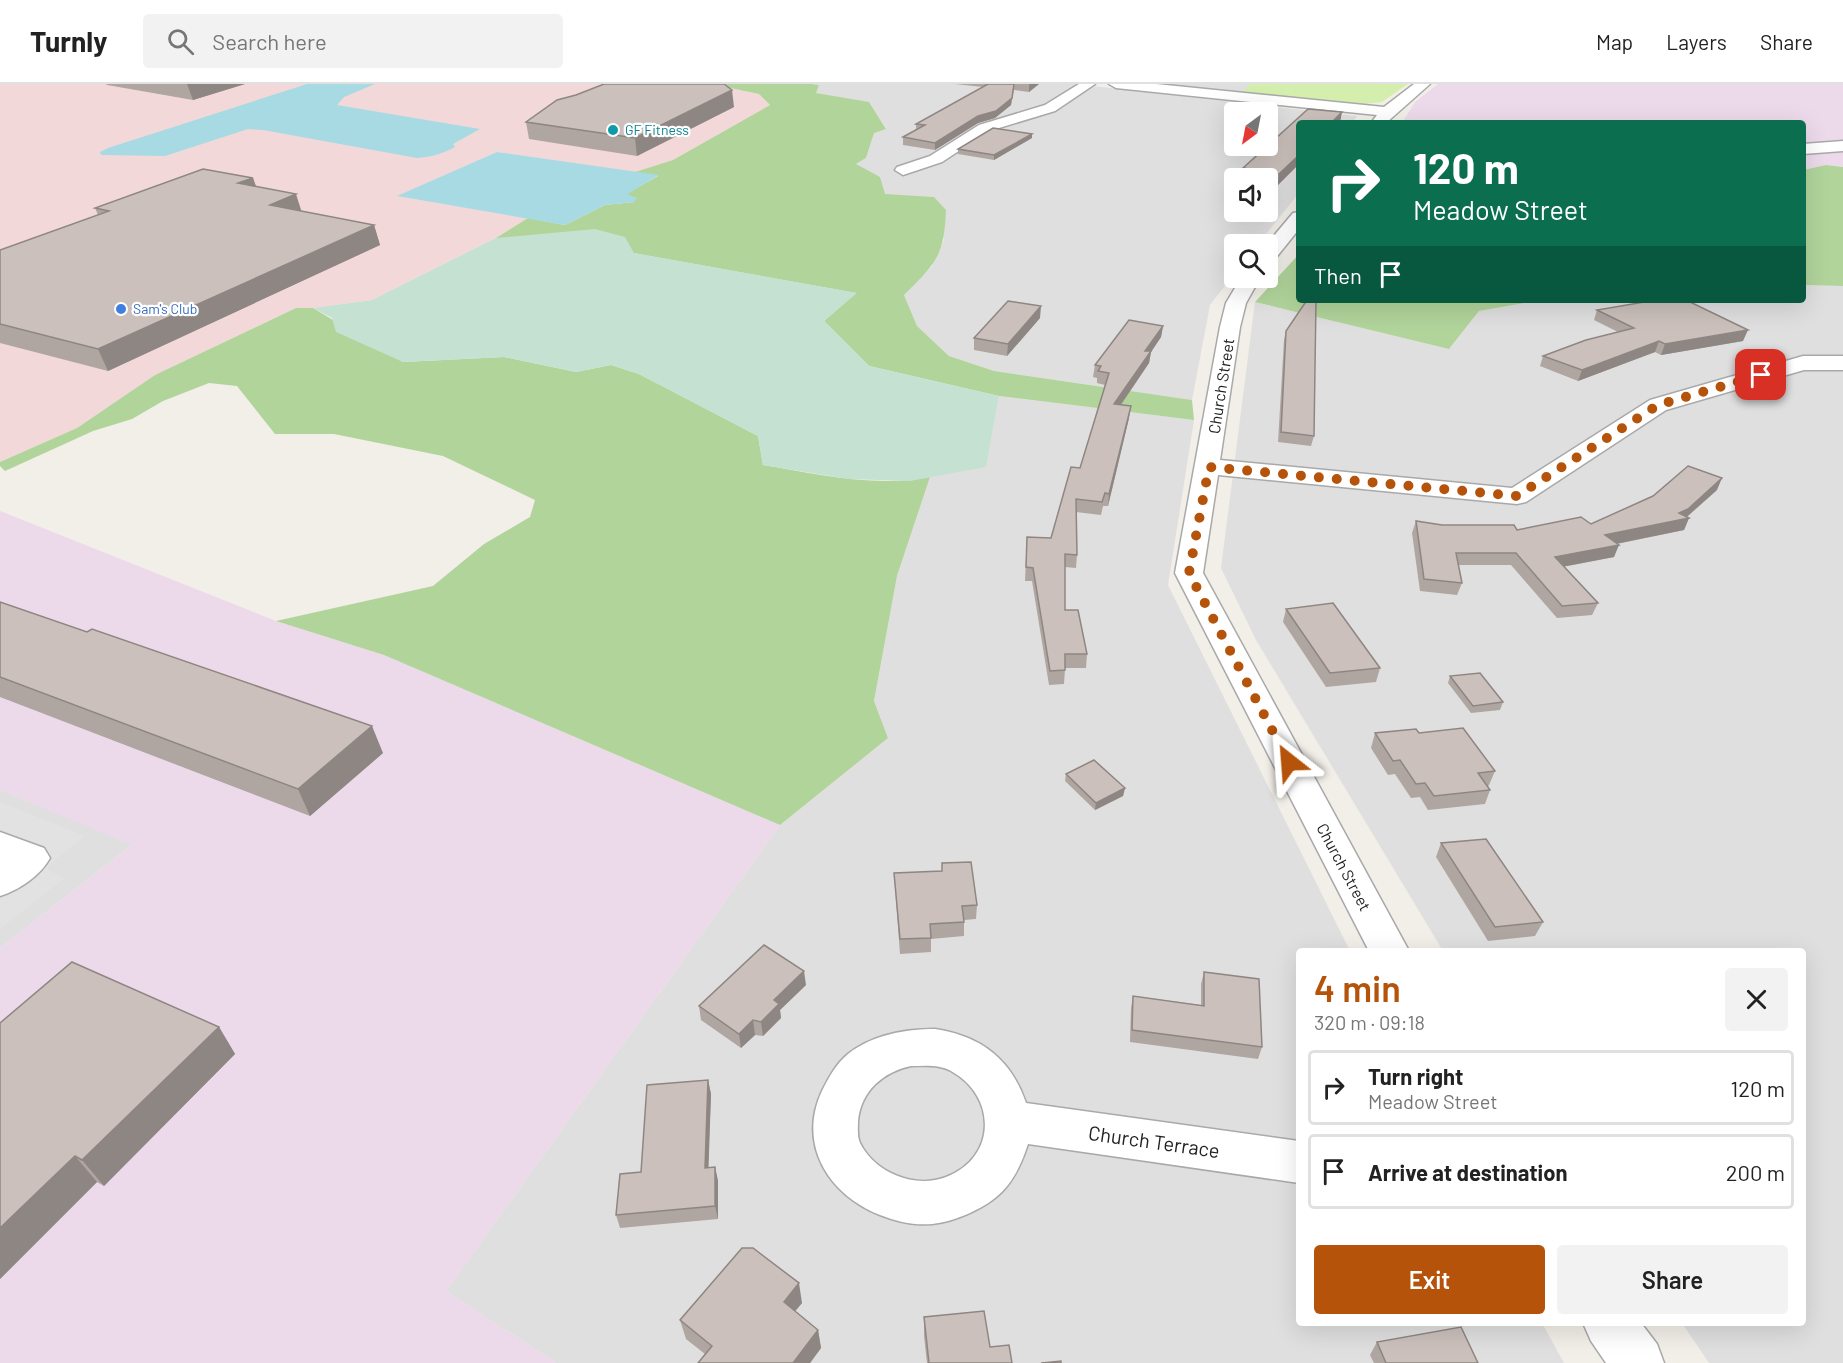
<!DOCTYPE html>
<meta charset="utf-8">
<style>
:root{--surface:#fff;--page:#f2f2f2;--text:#222;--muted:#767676;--line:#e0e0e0;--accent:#b45309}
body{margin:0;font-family:Barlow,sans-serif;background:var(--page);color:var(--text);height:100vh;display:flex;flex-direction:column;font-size:22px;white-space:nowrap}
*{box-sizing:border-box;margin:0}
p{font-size:20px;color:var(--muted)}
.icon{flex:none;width:33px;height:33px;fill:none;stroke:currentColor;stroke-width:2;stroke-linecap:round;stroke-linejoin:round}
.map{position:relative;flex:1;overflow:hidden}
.panel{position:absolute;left:1296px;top:864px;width:510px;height:378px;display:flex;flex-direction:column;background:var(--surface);border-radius:6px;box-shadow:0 6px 24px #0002}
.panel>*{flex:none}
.guide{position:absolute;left:1296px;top:36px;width:510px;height:183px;border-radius:6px;box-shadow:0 6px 24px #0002;background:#0b6e4f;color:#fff;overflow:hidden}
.needle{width:39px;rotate:212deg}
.controls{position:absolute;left:1224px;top:18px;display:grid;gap:12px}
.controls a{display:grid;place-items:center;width:54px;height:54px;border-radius:6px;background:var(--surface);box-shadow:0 6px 24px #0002;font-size:30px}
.pin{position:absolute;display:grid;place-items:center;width:51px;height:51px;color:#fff;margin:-26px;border-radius:12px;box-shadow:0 3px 9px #0006}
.me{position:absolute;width:66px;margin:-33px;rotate:332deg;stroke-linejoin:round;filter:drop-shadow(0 0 4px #0008)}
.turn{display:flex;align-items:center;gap:21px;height:126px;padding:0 18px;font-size:27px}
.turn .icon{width:78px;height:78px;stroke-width:2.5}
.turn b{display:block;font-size:42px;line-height:51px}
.then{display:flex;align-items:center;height:57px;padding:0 18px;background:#0003;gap:12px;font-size:22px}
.round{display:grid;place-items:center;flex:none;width:63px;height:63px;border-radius:6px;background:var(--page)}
.head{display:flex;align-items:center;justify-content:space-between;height:102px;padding:0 18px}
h1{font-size:36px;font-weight:600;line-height:45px;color:var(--accent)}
.action{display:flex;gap:12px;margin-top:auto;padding:12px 18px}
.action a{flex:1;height:69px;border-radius:6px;background:var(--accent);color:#fff;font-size:24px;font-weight:600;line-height:69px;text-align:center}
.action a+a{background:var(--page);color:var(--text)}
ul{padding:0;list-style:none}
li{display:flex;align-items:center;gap:18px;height:75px;margin:0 12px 9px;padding:0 6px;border:3px solid var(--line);border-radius:6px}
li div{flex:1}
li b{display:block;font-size:22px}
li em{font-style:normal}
header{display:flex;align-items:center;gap:36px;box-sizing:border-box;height:84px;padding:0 30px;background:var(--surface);border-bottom:2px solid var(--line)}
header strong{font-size:28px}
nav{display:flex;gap:33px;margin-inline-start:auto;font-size:21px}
.search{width:420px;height:54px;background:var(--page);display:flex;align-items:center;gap:15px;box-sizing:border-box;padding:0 21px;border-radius:6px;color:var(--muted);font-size:22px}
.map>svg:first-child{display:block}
.residential{fill:#e0dfdf;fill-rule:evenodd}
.commercial{fill:#f3d8d9}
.industrial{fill:#ecdaea}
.grass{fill:#d3eead}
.forest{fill:#b1d49b}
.wetland{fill:#c4e1d2}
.parking{fill:#e2e2e2}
.water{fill:#a7dae2}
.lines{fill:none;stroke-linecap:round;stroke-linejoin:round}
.minor-casing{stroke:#a9a9a9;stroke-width:3}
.minor{fill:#fff;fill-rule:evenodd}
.wall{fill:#afa5a1}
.shaded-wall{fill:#8e8683}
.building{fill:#cbc0bb;stroke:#8e8683;stroke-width:1.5}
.route{stroke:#b45309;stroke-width:10;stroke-dasharray:0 18}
.culture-dot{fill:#0f9aa8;stroke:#fff;stroke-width:2}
.shop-dot{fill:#3f7fe0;stroke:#fff;stroke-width:2}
.labels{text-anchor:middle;stroke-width:4.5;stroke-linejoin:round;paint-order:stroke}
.far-culture-label{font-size:14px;fill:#0d838f;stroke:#fff;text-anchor:start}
.far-shop-label{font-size:14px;fill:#366cbe;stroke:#fff;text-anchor:start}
.street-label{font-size:16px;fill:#222;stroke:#fff}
.near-street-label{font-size:20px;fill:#222;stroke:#fff}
</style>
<header>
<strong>Turnly</strong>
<div class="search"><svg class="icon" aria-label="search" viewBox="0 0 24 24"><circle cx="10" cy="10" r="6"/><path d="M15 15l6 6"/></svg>Search here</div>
<nav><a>Map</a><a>Layers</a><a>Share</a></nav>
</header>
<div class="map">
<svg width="1843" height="1279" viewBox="0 0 1843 1279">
<rect width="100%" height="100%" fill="#f2eee8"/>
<g class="residential">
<path d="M812,0H1075L1357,32L1352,39H1299V109L1258,160H1234V190L1210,221L1192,316L994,287L949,272L917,242L904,211L932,182L944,156L934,113L885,111L856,80L866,74L874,49L886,44L869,19L815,9L819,1ZM1234,28H1268V62H1234ZM1234,94H1268V128H1234Z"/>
<path d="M1150,0H1250L1241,10Z"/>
<path d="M1803,201L1843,202V1279H1709L1682,1239H1803V867H1443L1256,556L1221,484L1255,218L1449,265L1479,227L1542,216H1803Z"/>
<path d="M999,312L1194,336L1168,501L1350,867H1299V1239H1542L1564,1279H556L446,1207L780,741L888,654L874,617L897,492L930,393L986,382Z"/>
<path d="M0,706L133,760L0,864Z"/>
</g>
<path class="commercial" d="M0,0H711L759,10L770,21L673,76L635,88L497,68L398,112L528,134L496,154L372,216L313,224H296L155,291L77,344L0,378Z"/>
<g class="industrial">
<path d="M1438,0H1843V83L1826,81L1803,86V39H1402L1415,18Z"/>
<path d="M0,427L276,537L384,571L780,741L446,1207L556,1279H0V864L132,761L0,706Z"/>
</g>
<path class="grass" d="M1250,0H1408L1382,18L1355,21L1241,10Z"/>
<g class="forest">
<path d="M711,0H812L819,1L816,9L869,18L886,45L874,49L866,74L856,80L880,93L885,110L934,113L946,126C944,173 936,179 904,211L917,242L949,272L994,287L1192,316L1194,336L999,312L869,282L824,237L856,209L633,169L496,154L528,134L565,141L605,121L634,118L626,110L658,92L635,88L673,76L770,21L759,10Z"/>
<path d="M1826,81L1843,83V202L1803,201V86Z"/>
<path d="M1299,170V216H1542L1479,227L1449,265L1255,218Z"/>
<path d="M296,224H313L403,278L504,273L576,288L611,281L639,290L758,352L763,381C817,390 875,404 930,393L897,492L874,617L888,654L780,741L384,571L276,537L433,502L484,460L530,433L535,416L443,372L334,350H275L237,302L209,299L163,317L132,335L93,347L5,387L0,382V378L77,344L155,291Z"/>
</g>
<path class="wetland" d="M595,145L625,153L634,169L857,209L824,237L869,282L999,312L986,383L910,397L848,395L763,381L758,352L639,290L611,281L576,288L504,273L403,278L336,248L332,234L313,224L372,216L496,154Z"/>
<path class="parking" d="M0,718L85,752L48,782V786L65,794L0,845Z"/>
<g class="water">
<path d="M307,0H375L344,13L337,21L480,45L453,60L455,63C442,70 431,73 417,74L263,46L248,45L165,72L101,71L100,68L108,64Z"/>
<path d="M497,68L659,91L627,110L637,114L634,118L605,121L565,141L397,112Z"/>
</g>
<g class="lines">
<g class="minor-casing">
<g id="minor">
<path d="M1079,0H1095L1055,27L989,47L942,78L903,91L895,86L897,83L930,72L979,41L1045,21Z"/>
<path d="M1109,0H1156L1384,23L1414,0H1430L1386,39H1371L1377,31L1116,4Z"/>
<path d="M1843,57V67L1803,70V60Z"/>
<path d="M1299,128V145L1275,175L1268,176L1267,160L1293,129Z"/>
<path d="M1241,194H1260L1246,219L1240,243L1220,376L1512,404L1650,316L1803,272H1843V286H1804L1666,326L1526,418L1517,420L1218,391L1203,489L1409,867H1369L1175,489L1220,243L1226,219Z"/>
<path d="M0,748L44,764L50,774C40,792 19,806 0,812Z"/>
<path d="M935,945C981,952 1011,975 1026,1019L1299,1057V1099L1028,1060C1015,1100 999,1118 960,1133C932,1144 908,1142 880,1131C829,1111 797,1061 822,1007C829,993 836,980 848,970C872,951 905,945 935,945ZM911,982C924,982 939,980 951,987C997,1012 997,1074 946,1093C915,1105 875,1089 860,1059C857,1053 858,1043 858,1037C861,1007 883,988 911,982Z"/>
<path d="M1583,1239H1641L1657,1260L1664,1279H1606L1591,1257Z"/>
</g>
</g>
<use href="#minor" class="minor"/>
</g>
<g class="wall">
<path d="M106,0H245L193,16L107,1Z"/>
<path d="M955,0H1039L1029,8L1014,6L1011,21L995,34L978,39L935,66L903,61V53L916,46V40L983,3Z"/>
<path d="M734,23L637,72L529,55L526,38Z"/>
<path d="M1299,39V80L1277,102L1268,101V94H1241L1243,84Z"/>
<path d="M1032,54L994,76L958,70V65Z"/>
<path d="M253,94L256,102L302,127L374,141L380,161L108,287L0,259V166L98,131L95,124Z"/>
<path d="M1597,226L1743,257L1661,271L1655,268L1578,297L1540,282L1543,272L1618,248L1594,236Z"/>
<path d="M1040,234L1007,272L974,266V254Z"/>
<path d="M1163,242L1161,253L1151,268L1149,279L1121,321L1129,334L1108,422H1103L1101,431L1076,428L1077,471L1076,484L1065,483V526L1087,570L1086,584H1065L1064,600L1049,601L1032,497H1025L1027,453L1051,454L1080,384L1105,301L1097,299V294L1093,293L1095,281Z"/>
<path d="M1286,247L1314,352L1311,362L1278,358L1284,256Z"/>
<path d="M1717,406L1687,433L1689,434L1684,446L1617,460L1614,473L1563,483L1598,519L1592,531L1557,534L1511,481H1458L1462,499L1457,511L1420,507L1412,449L1416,437L1442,441L1517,446L1591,440Z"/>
<path d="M0,518L383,669L310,732L0,613Z"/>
<path d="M1286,525L1380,584L1376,598L1326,603L1283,538Z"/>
<path d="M1450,592L1503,618L1500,626L1471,629L1448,599Z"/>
<path d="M1375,649H1419L1495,687L1489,701L1488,702L1490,706L1485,720L1428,726L1420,713L1411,714L1395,690L1388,691L1371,664Z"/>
<path d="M1066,690L1125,704L1123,712L1095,726L1065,697Z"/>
<path d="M1441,759L1543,838L1535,852L1488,857L1436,773Z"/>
<path d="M942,779L977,821L976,835L964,836V852L931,855V868L900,870L894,789L942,787Z"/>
<path d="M1204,888L1262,963L1258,975L1130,958L1131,924L1133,912L1201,921V900Z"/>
<path d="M806,901L780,926L781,934L763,952L755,951L741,964L701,936L699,922Z"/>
<path d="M0,939L219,943L235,970L104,1102L97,1098L0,1195Z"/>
<path d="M708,996L711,1010L708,1084L715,1083L718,1097V1135L620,1144L616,1131L641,1088Z"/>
<path d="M802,1219L795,1227L818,1246L821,1264L810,1279H698L705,1270L686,1255L680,1236Z"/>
<path d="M924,1233L990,1263L1012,1279H927L924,1252Z"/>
<path d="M1377,1258L1478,1279H1374L1370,1271Z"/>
</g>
<g class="shaded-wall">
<path d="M187,0H245L193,16Z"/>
<path d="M1014,0L1011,21L995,34L978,39L935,66V59Z"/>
<path d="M1030,0H1039L1029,8V1Z"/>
<path d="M732,6L734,23L637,72L635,54Z"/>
<path d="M1342,28L1340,39H1331Z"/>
<path d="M1032,50V54L994,76V71Z"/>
<path d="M1299,71V80L1277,102L1279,90Z"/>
<path d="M253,94L259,112L238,99Z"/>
<path d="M296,110L302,129L270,121Z"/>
<path d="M374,141L380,161L108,287L98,265Z"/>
<path d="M1041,222L1040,234L1007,272L1008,260Z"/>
<path d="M1163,242L1161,253L1151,268L1149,279L1113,332L1114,320L1145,267Z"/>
<path d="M1748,246L1743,257L1661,271L1665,260Z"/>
<path d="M1659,257L1655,268L1578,297L1582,286Z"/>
<path d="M1131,322L1129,334L1108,422L1109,410Z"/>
<path d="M1722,394L1717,406L1684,435L1689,434L1684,446L1600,463L1605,451L1679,429Z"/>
<path d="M1619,461L1614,473L1550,485L1555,473Z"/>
<path d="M372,642L383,669L310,732L298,705Z"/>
<path d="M1125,704L1123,712L1095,726L1096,719Z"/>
<path d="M804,887L806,901L780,926L781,934L763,952L761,938L774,916Z"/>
<path d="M753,936L755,951L741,964L739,950Z"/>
<path d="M219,943L235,970L104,1102L82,1076Z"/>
<path d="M708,996L711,1010L708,1098L705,1084Z"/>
<path d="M75,1072L97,1098L0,1195V1144Z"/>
<path d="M715,1083L718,1097V1135L715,1122Z"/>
<path d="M799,1199L802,1219L787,1237L784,1218Z"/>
<path d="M818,1246L821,1264L810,1279H793Z"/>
</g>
<g class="building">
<path d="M604,0H724L732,6L635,54L526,38L557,16L576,11Z"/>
<path d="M988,0H1014L1012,14L996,27L978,32L935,59L903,53L925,41L916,40Z"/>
<path d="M1308,25L1342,28L1331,39H1299V71L1279,90L1243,84Z"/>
<path d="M993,44L1032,50L994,71L958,65Z"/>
<path d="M203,85L253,94L238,99L296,110L270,121L374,141L98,265L0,240V166L109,127L95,124Z"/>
<path d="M1307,216H1316L1314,352L1281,348L1286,247Z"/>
<path d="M1656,216H1686L1748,246L1665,260L1659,257L1582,286L1543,272L1586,256L1634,244L1597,226Z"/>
<path d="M1008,217L1041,222L1008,260L974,254Z"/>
<path d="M1129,236L1163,242L1145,267H1151L1114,320L1131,322L1109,410L1105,409L1102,418L1076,415L1077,471L1065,470V526H1078L1087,570H1065V586L1050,587L1033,484L1026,483L1027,453L1051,454L1071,383L1080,384L1109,289L1098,287L1101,282L1095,281Z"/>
<path d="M1688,382L1722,394L1688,425L1679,429L1689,434L1605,451L1619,461L1555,473L1598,519L1562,522L1516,469H1456L1462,499L1424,495L1416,437L1442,441H1514L1517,446L1581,433L1591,440L1653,412Z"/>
<path d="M0,518L87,548L92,545L372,642L298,705L0,593Z"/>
<path d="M1333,519L1380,584L1330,589L1286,525Z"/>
<path d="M1480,589L1503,618L1473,622L1450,592Z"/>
<path d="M1463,644L1495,687L1478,689L1490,706L1434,712L1425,699L1416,700L1400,676L1393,677L1375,649L1416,645L1419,649Z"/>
<path d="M1094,676L1125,704L1096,719L1066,690Z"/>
<path d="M1486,755L1543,838L1495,843L1441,759Z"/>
<path d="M971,778L977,821L962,822L964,838L930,840L931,854L900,855L894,789L942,787V779Z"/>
<path d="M764,861L804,887L774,916L779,920L761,938L753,936L739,950L699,922Z"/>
<path d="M72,878L219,943L82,1076L75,1072L0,1144V939Z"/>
<path d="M1204,888L1259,895L1262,963L1132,946L1133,912L1204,922Z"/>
<path d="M708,996L705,1084L715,1083V1122L616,1131L620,1090L641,1088L647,1001Z"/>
<path d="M742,1164H753L799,1199L784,1218L818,1246L793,1279H698L712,1262L680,1236Z"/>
<path d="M984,1227L990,1263L1009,1261L1012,1279H929L924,1233Z"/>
<path d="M1461,1243L1478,1279H1386L1377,1258Z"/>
<path d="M1061,1277V1279H1041Z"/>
</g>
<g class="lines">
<path class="route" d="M1289,678L1189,489L1209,383L1517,412L1658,321L1761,291"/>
</g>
<circle class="culture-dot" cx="613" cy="46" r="6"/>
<circle class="shop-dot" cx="121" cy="225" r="6"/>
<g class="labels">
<g class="far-culture-label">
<text x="625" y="51">GF Fitness</text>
</g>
<g class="far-shop-label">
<text x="133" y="230">Sam's Club</text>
</g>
<g class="street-label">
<text transform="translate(1221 302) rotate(-81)" y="6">Church Street</text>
<text transform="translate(1344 783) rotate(62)" y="6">Church Street</text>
</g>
<g class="near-street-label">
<text transform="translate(1154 1058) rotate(8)" y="7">Church Terrace</text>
</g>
</g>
</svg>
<div class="controls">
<a><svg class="needle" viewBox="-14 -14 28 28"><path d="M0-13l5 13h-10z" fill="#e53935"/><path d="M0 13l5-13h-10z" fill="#767676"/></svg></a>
<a><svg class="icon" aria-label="sound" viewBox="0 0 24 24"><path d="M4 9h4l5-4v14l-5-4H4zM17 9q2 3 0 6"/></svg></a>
<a><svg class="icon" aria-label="search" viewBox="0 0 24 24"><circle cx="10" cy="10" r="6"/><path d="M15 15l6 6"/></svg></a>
</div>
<div class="pin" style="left:1761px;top:291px;background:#d93025"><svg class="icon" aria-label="arrive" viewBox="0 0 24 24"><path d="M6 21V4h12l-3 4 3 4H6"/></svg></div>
<svg class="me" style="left:1289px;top:678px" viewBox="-20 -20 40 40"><path d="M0-17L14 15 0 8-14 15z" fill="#b45309" stroke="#fff" stroke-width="4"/></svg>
<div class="guide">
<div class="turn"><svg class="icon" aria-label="right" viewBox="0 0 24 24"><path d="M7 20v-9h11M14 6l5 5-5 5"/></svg><div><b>120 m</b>Meadow Street</div></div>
<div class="then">Then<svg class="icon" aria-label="arrive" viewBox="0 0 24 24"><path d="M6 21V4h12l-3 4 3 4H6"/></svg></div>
</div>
<section class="panel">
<div class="head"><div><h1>4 min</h1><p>320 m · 09:18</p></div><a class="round"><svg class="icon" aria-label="close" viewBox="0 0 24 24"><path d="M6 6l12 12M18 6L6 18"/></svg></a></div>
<ul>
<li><svg class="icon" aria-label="right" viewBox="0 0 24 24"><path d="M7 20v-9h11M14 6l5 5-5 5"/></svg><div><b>Turn right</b><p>Meadow Street</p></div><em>120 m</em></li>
<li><svg class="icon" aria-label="arrive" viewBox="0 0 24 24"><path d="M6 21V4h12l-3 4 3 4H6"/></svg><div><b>Arrive at destination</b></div><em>200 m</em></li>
</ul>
<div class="action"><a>Exit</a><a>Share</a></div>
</section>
</div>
